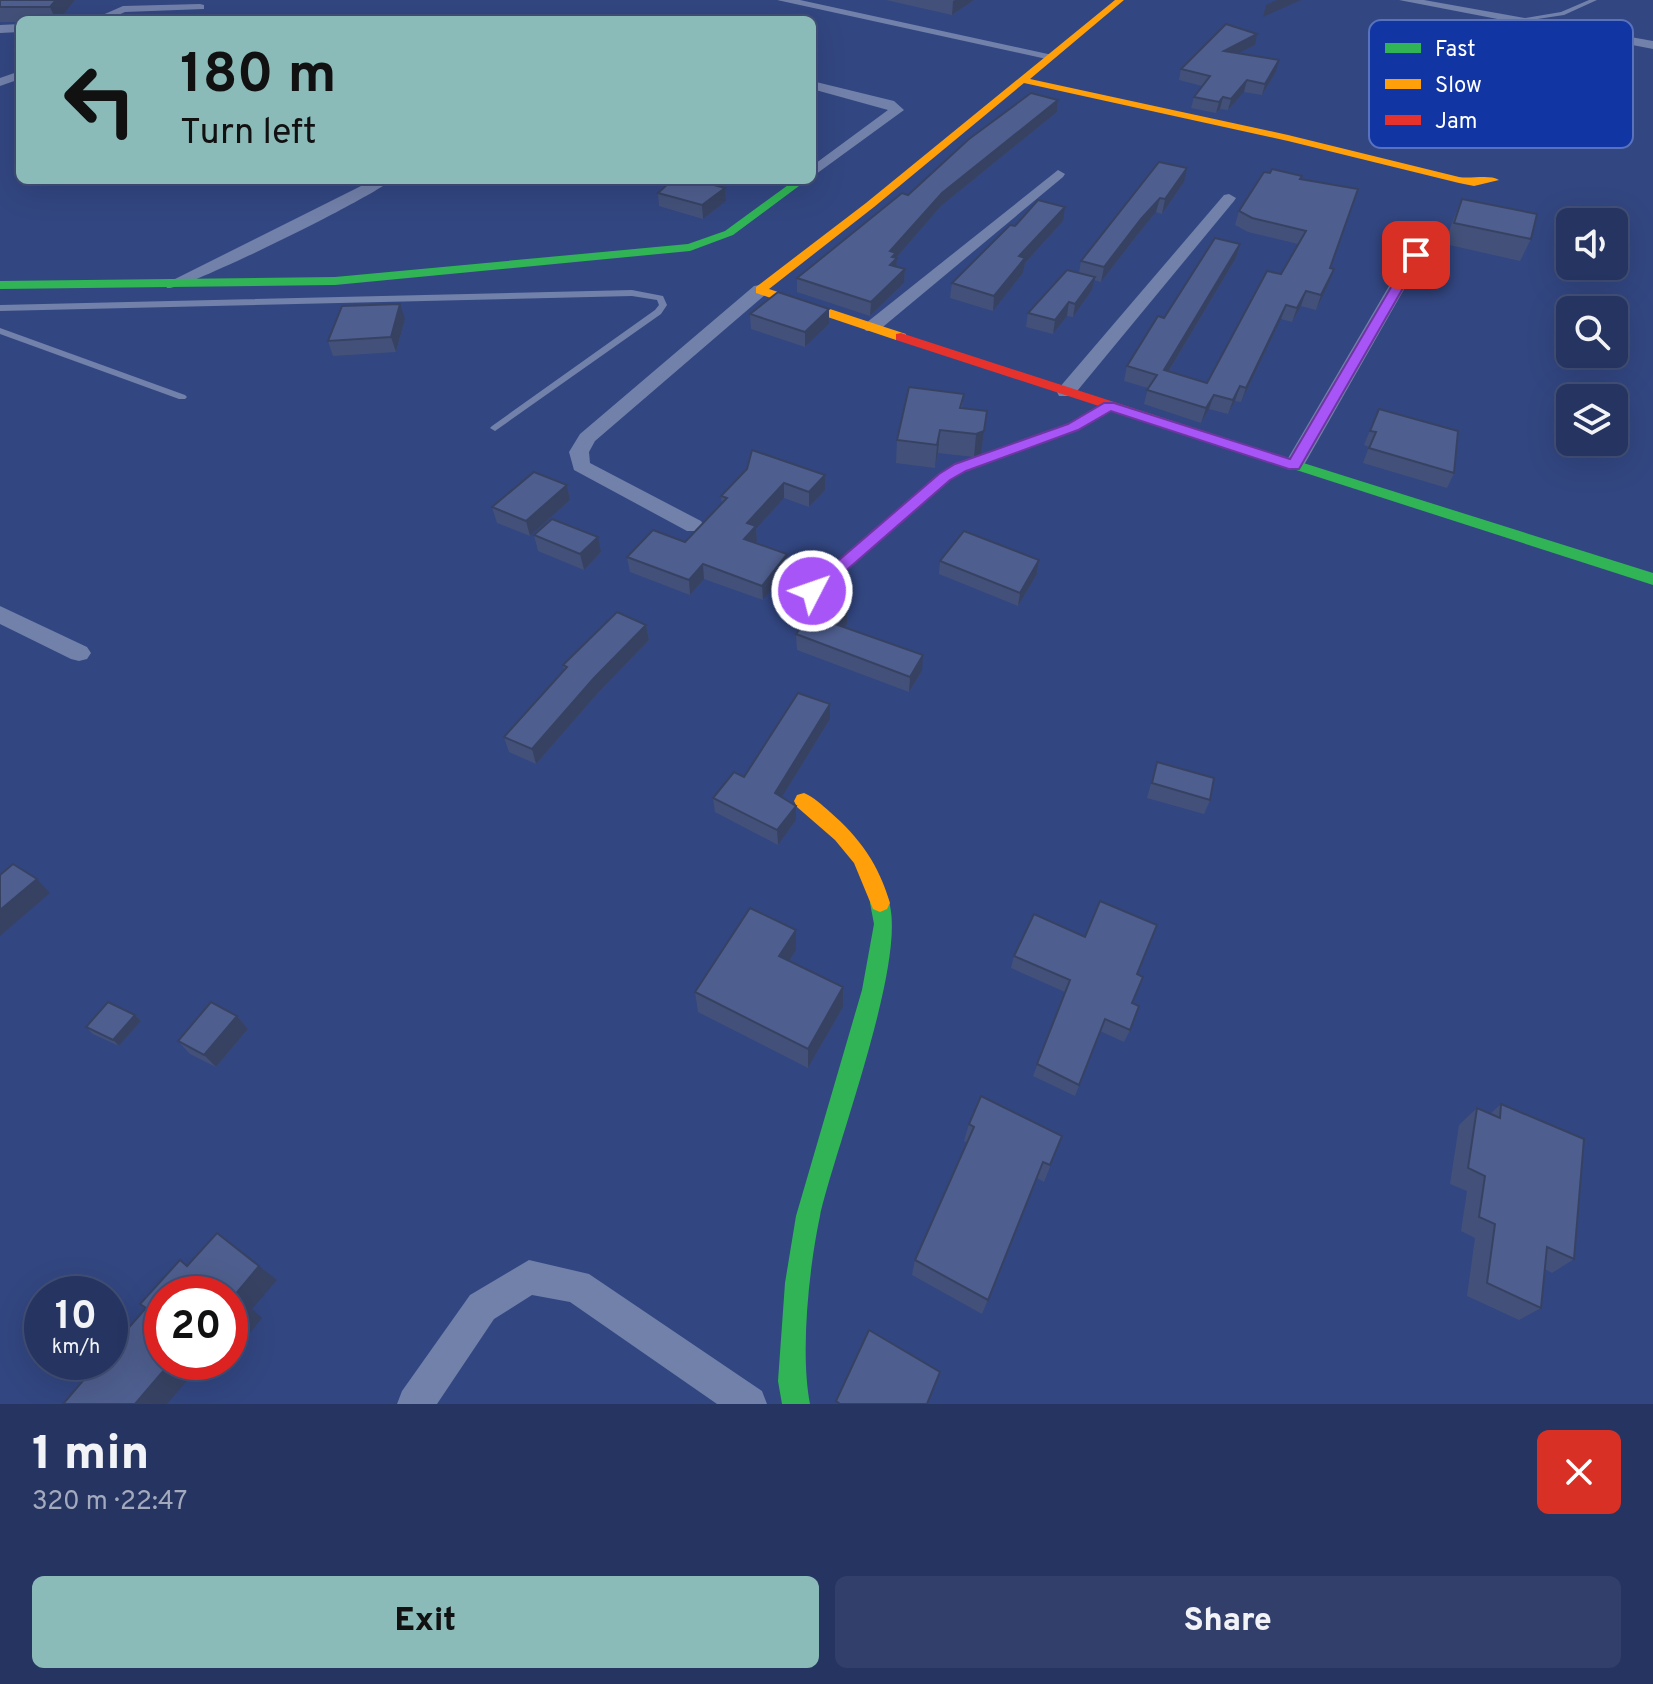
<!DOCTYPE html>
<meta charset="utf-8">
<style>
:root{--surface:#263461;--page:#323f6a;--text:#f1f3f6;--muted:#a4aabd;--line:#424f76;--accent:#8bbbb9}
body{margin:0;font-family:Overpass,sans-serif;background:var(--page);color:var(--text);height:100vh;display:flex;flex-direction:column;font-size:30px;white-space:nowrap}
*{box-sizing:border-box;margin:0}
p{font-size:26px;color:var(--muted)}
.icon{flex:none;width:44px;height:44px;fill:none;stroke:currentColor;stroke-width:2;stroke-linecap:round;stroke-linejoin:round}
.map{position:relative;height:1404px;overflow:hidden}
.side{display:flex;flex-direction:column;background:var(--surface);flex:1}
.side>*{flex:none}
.top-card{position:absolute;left:16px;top:16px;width:800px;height:168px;border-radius:12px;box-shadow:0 8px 32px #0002,0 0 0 2px var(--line);background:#8bbbb9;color:#111;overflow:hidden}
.fabs{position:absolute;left:1556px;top:208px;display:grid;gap:16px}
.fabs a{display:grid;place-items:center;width:72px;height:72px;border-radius:12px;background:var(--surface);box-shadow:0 8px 32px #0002,0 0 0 2px var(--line);font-size:40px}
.speed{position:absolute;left:24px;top:1276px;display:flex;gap:16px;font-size:40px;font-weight:700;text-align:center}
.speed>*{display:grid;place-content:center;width:104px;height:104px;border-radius:50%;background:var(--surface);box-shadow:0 8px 32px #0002,0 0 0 2px var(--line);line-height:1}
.speed small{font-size:20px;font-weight:400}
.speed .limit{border:12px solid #d22;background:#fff;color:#111}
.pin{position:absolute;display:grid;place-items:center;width:68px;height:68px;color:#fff;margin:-34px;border-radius:16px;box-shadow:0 4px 12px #0006}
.me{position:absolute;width:88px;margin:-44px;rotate:49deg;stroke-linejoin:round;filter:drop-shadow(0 0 6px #0008)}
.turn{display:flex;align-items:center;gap:28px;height:168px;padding:0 32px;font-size:36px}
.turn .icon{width:104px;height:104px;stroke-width:2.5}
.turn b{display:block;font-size:56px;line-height:68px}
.round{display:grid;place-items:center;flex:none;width:84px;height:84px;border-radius:12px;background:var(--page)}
.overview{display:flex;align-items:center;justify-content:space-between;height:136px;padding:0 32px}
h1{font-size:48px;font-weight:800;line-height:60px}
.primary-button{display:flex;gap:16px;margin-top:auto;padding:16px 32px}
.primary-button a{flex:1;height:92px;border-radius:12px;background:var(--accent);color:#111;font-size:32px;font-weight:800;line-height:92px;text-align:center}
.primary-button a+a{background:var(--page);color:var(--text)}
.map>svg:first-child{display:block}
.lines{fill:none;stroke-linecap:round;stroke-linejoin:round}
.lane{fill:#7281aa;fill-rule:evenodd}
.street{fill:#7281aa;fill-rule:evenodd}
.fast{fill:#30b455;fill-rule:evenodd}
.slow{fill:#ff9f0a;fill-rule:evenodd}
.jam{fill:#e5322d;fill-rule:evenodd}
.wall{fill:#43517a}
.shaded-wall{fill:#374263}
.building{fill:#4e5e8e;stroke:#374263;stroke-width:2}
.route{fill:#a855f7;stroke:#6d37a1;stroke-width:2}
.key{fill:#1135a2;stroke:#5872be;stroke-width:2}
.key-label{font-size:22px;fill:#fff}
</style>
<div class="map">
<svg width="1653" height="1404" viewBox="0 0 1653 1404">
<rect width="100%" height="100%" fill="#324681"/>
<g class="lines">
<g class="lane">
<path d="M1589,0H1597L1564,15L1517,22L1514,20L1561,12Z"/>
<path d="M632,290L663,296L667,305L661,314L495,431L490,428L492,426L655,310L659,305L657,300L632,296L0,311V305Z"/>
<path d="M0,328L185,395L187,397L185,399H179L0,334Z"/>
<path d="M1109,403L1114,406L1112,408L1076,429L965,470L948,479L816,594H808L806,591L808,588L940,475L957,466L1070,425Z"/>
</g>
<g class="street">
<path d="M777,0H800L1057,56L1051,60Z"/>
<path d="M1399,0H1424L1653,41V49Z"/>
<path d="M200,4L204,5V9L125,12L107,20H91L123,6Z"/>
<path d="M20,24V32L0,33V25Z"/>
<path d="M20,71V79L0,86V78Z"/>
<path d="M812,81L894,101L904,110L812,177V166L888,110L812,89Z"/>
<path d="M1058,170L1065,174L1063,177L878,331H866L863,327L866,323Z"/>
<path d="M373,180H391C375,196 183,291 167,288L165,284Z"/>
<path d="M1229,194L1236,198L1234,201L1073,396H1059L1057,392L1059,388L1224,195Z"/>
<path d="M1431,223L1439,228L1304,465L1301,469H1287L1284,465L1423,228Z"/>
<path d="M760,285L766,286L768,290L766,294L595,441L589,452L590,463L701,521L704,526L701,531H687L574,470L569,452L580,434L754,286Z"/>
<path d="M0,606L87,647L91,653L87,659L79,661L71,659L0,624Z"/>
<path d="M529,1260L589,1274L762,1391L767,1404H717L570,1302L532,1295L494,1319L437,1404H397L402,1391L470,1295Z"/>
</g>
<g class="fast">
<path d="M795,180H807L733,235L690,251L335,285L0,289V281L335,277L688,244L725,231Z"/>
<path d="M1208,433L1653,573V585L1203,440L1201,437Z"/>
<path d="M880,894L887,897C912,949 834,1151 820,1216C809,1268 800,1352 810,1404H782L778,1381L785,1283L796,1216L862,990L874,924L870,903L873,897Z"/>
</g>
<g class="slow">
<path d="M1115,0H1124L1030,79L1288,135L1459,177C1471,179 1490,174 1499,180L1474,186L1459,183L1288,141L1024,83L874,207L769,289L906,334V340H896L756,293V287L866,203Z"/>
<path d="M804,793C814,797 822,805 830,812C860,838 879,865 890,903L887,909L880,912L873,909L854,863L835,840L797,807L794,801L797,795Z"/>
</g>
<path class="jam" d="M901,333L1213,434L1215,437L1208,441L1203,440L896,340V334Z"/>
</g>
<g class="wall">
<path d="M0,0H75L59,20H20V22H0Z"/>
<path d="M886,0H974L952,15Z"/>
<path d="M1255,45L1238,53L1276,72L1262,95L1244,92L1228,110L1220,109L1216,113L1191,108L1194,97L1202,86L1179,80L1181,69Z"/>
<path d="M1058,100L1057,112L941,206L896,258H897L896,267L905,269L904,283L870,316L797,292V278Z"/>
<path d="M1159,162L1184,182L1162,214L1156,212L1138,234L1101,282L1094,280L1092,290L1073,317L1067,316L1053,334L1026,327L1028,313L1079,273L1081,261Z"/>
<path d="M1270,173L1302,176L1301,179L1330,268L1334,269L1329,283L1316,310L1301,306L1292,322L1281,319L1241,402L1235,401L1228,414L1209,409L1201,423L1144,404L1148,388L1124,381L1127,366L1164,318L1240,244L1236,258L1169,371L1207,383L1281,274L1298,244L1248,232L1235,225L1239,211Z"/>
<path d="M725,188L726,201L703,219L659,206L658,193Z"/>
<path d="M1462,199L1531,239L1520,261L1445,244L1453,220Z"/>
<path d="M1063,221L1025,263L1023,273L993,311L950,298L952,283L1015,226Z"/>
<path d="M750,314L829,324L805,347L751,329Z"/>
<path d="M405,319L396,352L333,356L328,341Z"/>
<path d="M964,394L962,408L987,411L981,454L974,457L938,453L935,468L896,463L897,440Z"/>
<path d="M1379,409L1454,473L1447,488L1363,463L1369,447L1364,445Z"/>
<path d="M747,469L825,490L809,507L784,498L756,529L757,541L755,543L787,554V569L763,600L704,579L690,595L630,572L627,557L685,542L722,503L721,496Z"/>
<path d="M567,485L570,500L530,536L497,523L492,507Z"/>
<path d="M534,535L601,552L584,570L538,551Z"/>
<path d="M1039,560L1037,574L1018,606L939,574L940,561Z"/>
<path d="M847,624L844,627L922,671L909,692L797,650L796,634Z"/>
<path d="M646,625L649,640L597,694L536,764L509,752L504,737L564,670L563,665Z"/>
<path d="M830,719L782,797L796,806V820L778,845L715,812L713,798Z"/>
<path d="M1157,762L1210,800L1204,814L1147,798Z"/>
<path d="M796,950L789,961L843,1007L808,1068L698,1012L695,992Z"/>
<path d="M1014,956L1137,974L1130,1030L1124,1042L1100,1031L1075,1096L1033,1076L1065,992L1011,968Z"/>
<path d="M135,1015L141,1021L119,1046L93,1034L86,1027Z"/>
<path d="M237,1016L248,1029L216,1067L190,1054L178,1041Z"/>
<path d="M1501,1104L1574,1259L1552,1273L1545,1269L1541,1308L1519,1320L1467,1296L1475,1238L1461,1231L1467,1191L1450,1184L1459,1125L1477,1108L1490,1114Z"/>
<path d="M969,1124L1062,1136L1044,1182L1037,1178L982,1314L912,1275L915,1260L968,1143L964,1141Z"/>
</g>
<g class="shaded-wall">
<path d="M56,0H75L59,20H56L50,7Z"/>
<path d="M955,0H974L952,15L953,1Z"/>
<path d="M1277,0H1301L1263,17L1266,5Z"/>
<path d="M1257,34L1255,45L1221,62L1224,51Z"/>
<path d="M1279,60L1276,72L1262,95L1265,84Z"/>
<path d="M1247,80L1244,92L1228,110L1231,99Z"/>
<path d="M1223,97L1220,109L1216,113L1219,102Z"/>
<path d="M1058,100L1057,112L941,206L896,258H897L896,272L890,265V251L942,193Z"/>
<path d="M1187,168L1184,182L1162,214L1165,199Z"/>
<path d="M725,188L726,201L703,219L702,205Z"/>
<path d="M1160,198L1156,212L1138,234L1101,282L1104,267L1141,219Z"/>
<path d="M1065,207L1063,221L1025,263L1023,273L993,311L994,296L1019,256Z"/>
<path d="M1240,244L1236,258L1161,384L1164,370Z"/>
<path d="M905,269L904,283L870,316L871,302Z"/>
<path d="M1334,269L1329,283L1316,310L1321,295Z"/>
<path d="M1095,277L1092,290L1073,317L1075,304Z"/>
<path d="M1306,291L1301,306L1292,322L1297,308Z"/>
<path d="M1069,302L1067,316L1053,334L1055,320Z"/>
<path d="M400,304L405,319L396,352L391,337Z"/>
<path d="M1286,305L1281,319L1241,402L1246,388Z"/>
<path d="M829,309V324L805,347V332Z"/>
<path d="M1240,386L1235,401L1228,414L1233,400Z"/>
<path d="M1214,395L1209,409L1201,423L1206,408Z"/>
<path d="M987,411L981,454L974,457L976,434Z"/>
<path d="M940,430L938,453L935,468L937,445Z"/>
<path d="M825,475V490L809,507V492Z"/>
<path d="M784,483V498L756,529L757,541L745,554L744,539L747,523Z"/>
<path d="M567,485L570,500L530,536L526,521Z"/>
<path d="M598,537L601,552L584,570L580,554Z"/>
<path d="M787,554V569L763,600L762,586Z"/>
<path d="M1039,560L1037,574L1018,606L1020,593Z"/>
<path d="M703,564L704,579L690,595L689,580Z"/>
<path d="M847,608V624L835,639V624Z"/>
<path d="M646,625L649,640L597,694L536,764L532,749L594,678Z"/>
<path d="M923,655L922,671L909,692L910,677Z"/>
<path d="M830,704V719L776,807L775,793Z"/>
<path d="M796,806V820L778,845L777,830Z"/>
<path d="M37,879L50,893L0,936V910Z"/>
<path d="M796,930V950L780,976L779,956Z"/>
<path d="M843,987V1007L808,1068V1049Z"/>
<path d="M135,1015L141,1021L119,1046L113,1040Z"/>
<path d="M237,1016L248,1029L216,1067L204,1055Z"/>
<path d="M259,1266L277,1280L252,1309L262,1318L230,1357V1321L234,1296Z"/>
<path d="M171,1362H203L167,1404H135Z"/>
</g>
<g class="building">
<path d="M0,0H56L50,7H0Z"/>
<path d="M1226,24L1257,34L1224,51L1279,60L1265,84L1247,80L1231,99L1223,97L1219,102L1194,97L1210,76L1181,69Z"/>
<path d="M1031,93L1058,100L942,193L890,251L896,253L892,257L897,258L890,265L905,269L871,302L797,278L902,193L908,195L969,139Z"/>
<path d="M1159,162L1187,168L1165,199L1160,198L1141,219L1104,267L1081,261Z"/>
<path d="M1272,169L1302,176L1300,179L1358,189L1330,268L1334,269L1321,295L1306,291L1297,308L1286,305L1246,388L1240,386L1233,400L1214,395L1206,408L1147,390L1157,375L1127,366L1158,316L1164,318L1215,238L1240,244L1164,370L1207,383L1267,271L1281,274L1306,231L1252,218L1239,211L1264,172L1270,173Z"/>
<path d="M672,180H696L725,188L702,205L658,193Z"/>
<path d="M1462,199L1537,214L1531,239L1454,223Z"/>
<path d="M1038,200L1065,207L1019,256L1025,258L994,296L952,283L1010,225L1015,226Z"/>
<path d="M1067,270L1095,277L1075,304L1069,302L1055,320L1028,313Z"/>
<path d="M778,292L829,309L805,332L750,314Z"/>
<path d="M400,304L391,337L328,341L342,306Z"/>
<path d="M909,387L964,394L960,408L987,411L984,431L976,434L940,430L937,445L897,440Z"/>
<path d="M1379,409L1458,431L1454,473L1369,448L1376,432L1370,431Z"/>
<path d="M752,450L825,475L809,492L784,483L747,523L756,526L744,539L787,554L762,586L703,564L689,580L627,557L653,530L685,542L727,498L721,496L747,469Z"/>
<path d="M534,472L567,485L526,521L492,507Z"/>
<path d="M552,519L598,537L580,554L534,535Z"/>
<path d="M964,531L1039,560L1020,593L940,561Z"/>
<path d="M824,599L847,608L835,624L923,655L910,677L796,634Z"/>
<path d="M617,612L646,625L594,678L532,749L504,737L567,667L563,665Z"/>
<path d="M798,693L830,704L775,793L796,806L777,830L713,798L734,772L744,777Z"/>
<path d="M1157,762L1214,778L1210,800L1152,783Z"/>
<path d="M13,864L37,879L0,910V875Z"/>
<path d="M1100,901L1157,925L1137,974L1143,977L1132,1003L1139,1006L1130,1030L1105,1019L1079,1085L1037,1064L1070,980L1014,956L1034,914L1085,937Z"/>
<path d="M750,908L796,930L779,956L843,987L808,1049L695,992Z"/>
<path d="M108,1002L135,1015L113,1040L86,1027Z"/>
<path d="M211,1002L237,1016L204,1055L178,1041Z"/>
<path d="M981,1096L1062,1136L1050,1165L1043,1162L988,1300L915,1260L974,1127L969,1124Z"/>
<path d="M1501,1104L1584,1139L1574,1259L1547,1247L1541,1308L1487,1283L1495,1224L1479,1217L1485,1176L1468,1168L1477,1108L1500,1118Z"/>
<path d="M217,1233L259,1266L234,1296L244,1305L230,1321V1294H162V1362H171L135,1404H63L99,1362H110V1349L146,1308L140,1304L180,1260L187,1266Z"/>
<path d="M869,1330L940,1372L927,1404H840L836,1401Z"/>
</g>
<path class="route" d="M1416,251L1422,255L1299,469H1289L1111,411L1078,430L966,471L950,480L818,595H806L803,591L939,474L955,464L1068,424L1104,403H1114L1290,459L1410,255Z"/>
<rect x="1369" y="20" width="264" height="128" rx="12" class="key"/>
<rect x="1385" y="43" width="36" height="10" fill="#30b455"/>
<rect x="1385" y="79" width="36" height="10" fill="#ff9f0a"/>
<rect x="1385" y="115" width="36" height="10" fill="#e5322d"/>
<g class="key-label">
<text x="1435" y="56">Fast</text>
<text x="1435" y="92">Slow</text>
<text x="1435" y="128">Jam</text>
</g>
</svg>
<div class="fabs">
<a><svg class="icon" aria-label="sound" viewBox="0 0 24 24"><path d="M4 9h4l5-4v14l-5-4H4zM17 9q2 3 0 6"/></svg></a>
<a><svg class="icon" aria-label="search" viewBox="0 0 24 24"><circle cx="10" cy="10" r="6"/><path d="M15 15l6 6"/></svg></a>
<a><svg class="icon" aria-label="layers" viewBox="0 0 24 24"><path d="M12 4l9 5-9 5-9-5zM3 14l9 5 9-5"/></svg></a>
</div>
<div class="speed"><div>10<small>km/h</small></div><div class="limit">20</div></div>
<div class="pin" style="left:1416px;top:255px;background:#d93025"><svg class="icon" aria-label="arrive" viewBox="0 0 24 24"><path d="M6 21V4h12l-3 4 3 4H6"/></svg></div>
<svg class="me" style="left:812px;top:591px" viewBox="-20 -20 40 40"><circle r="17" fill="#a855f7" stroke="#fff" stroke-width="3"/><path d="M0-11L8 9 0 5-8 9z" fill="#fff"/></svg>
<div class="top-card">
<div class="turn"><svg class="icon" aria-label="left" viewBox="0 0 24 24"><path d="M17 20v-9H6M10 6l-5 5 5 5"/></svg><div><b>180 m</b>Turn left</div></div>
</div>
</div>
<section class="side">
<div class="overview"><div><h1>1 min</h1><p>320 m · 22:47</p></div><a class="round" style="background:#d93025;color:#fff"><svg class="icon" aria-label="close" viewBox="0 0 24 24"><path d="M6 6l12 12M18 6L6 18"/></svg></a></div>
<div class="primary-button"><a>Exit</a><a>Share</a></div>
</section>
